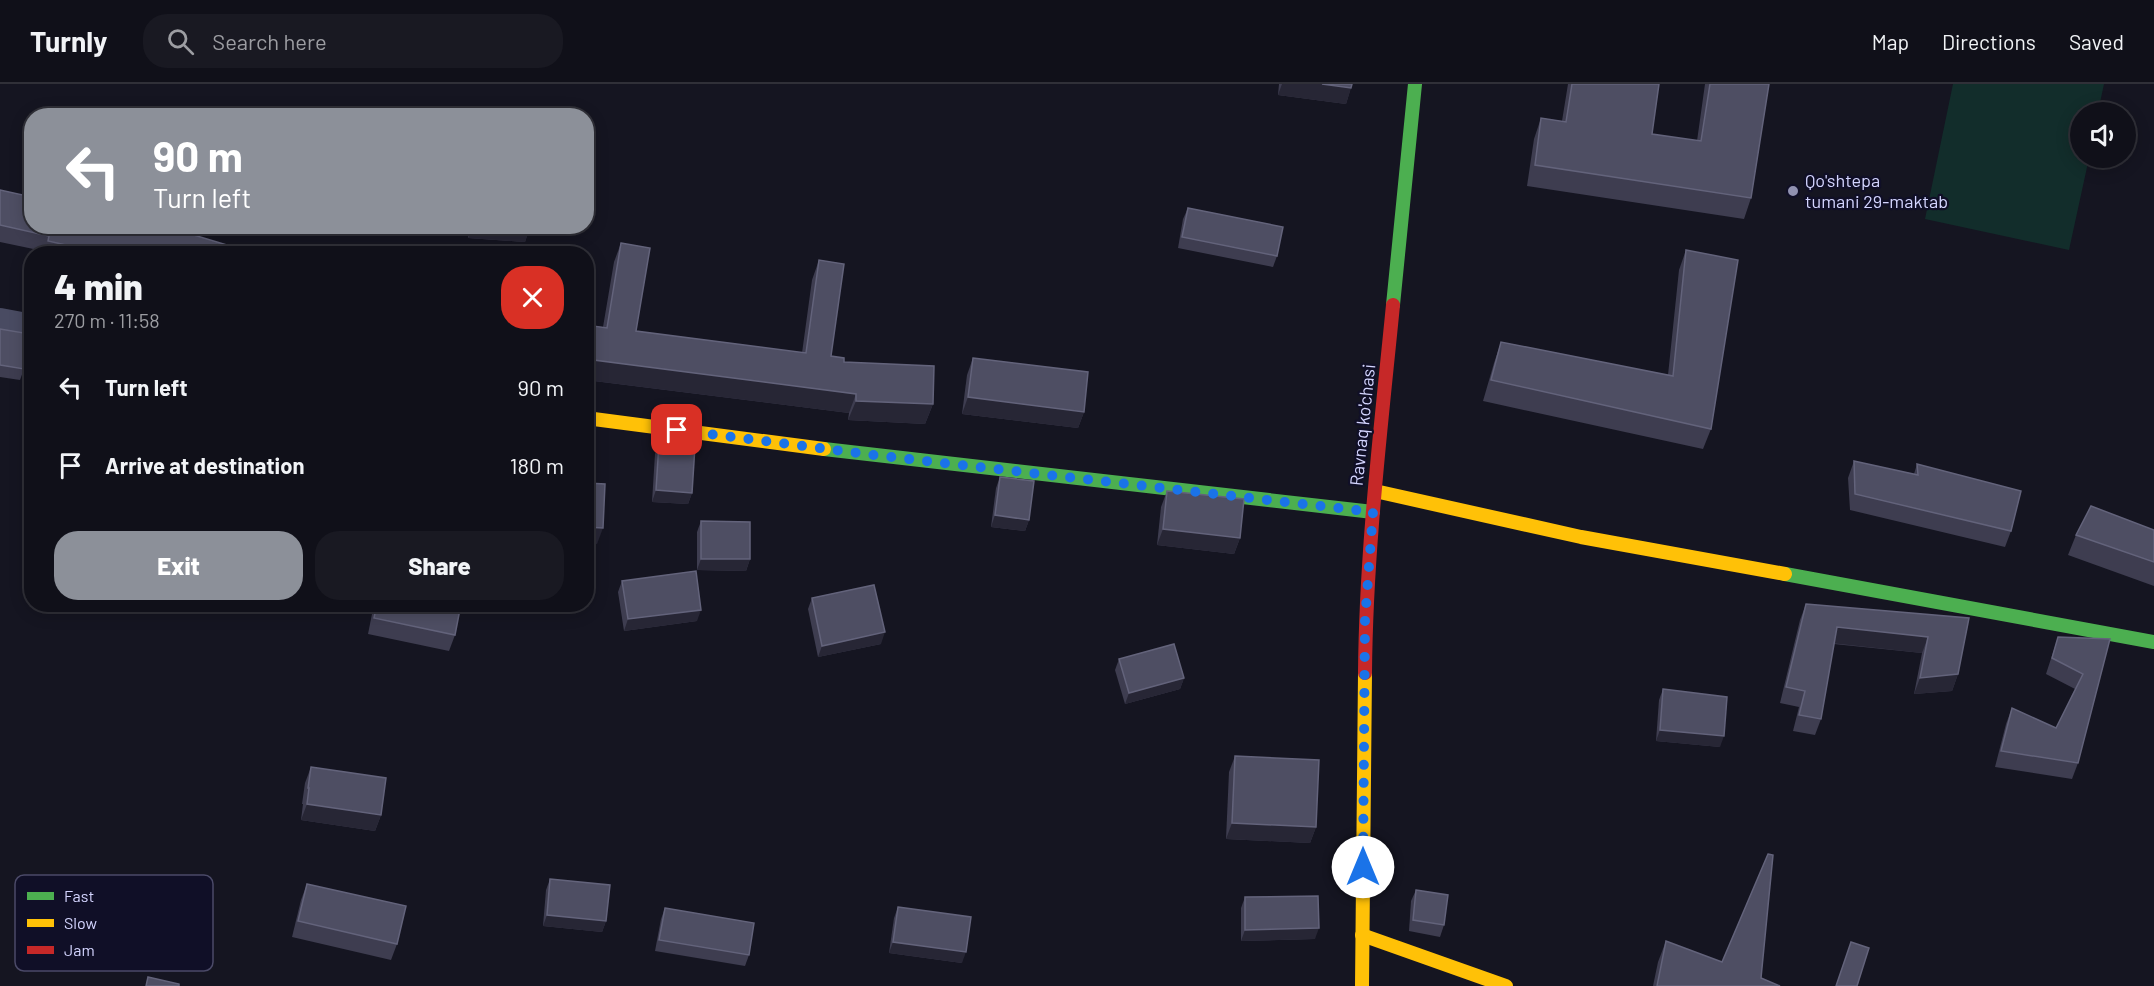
<!DOCTYPE html>
<meta charset="utf-8">
<style>
:root{--surface:#101019;--page:#191922;--text:#f1f3f6;--muted:#9c9da2;--line:#303038;--accent:#8c9099}
body{margin:0;font-family:Barlow,sans-serif;background:var(--page);color:var(--text);height:100vh;display:flex;flex-direction:column;font-size:22px;white-space:nowrap}
*{box-sizing:border-box;margin:0}
p{font-size:20px;color:var(--muted)}
.icon{flex:none;width:33px;height:33px;fill:none;stroke:currentColor;stroke-width:2;stroke-linecap:round;stroke-linejoin:round}
.map{position:relative;flex:1;overflow:hidden}
.sheet{position:absolute;left:24px;top:162px;width:570px;height:366px;display:flex;flex-direction:column;background:var(--surface);border-radius:24px;box-shadow:0 3px 15px #0003,0 0 0 2px var(--line)}
.sheet>*{flex:none}
.banner{position:absolute;left:24px;top:24px;width:570px;height:126px;border-radius:24px;box-shadow:0 3px 15px #0003,0 0 0 2px var(--line);background:#8c9099;color:#fff;overflow:hidden}
.controls{position:absolute;left:2070px;top:18px;display:grid;gap:12px}
.controls a{display:grid;place-items:center;width:66px;height:66px;border-radius:50%;background:var(--surface);box-shadow:0 3px 15px #0003,0 0 0 2px var(--line);font-size:30px}
.pin{position:absolute;display:grid;place-items:center;width:51px;height:51px;color:#fff;margin:-26px;border-radius:12px;box-shadow:0 3px 9px #0006}
.me{position:absolute;width:66px;margin:-33px;rotate:0deg;stroke-linejoin:round;filter:drop-shadow(0 0 4px #0008)}
.turn{display:flex;align-items:center;gap:21px;height:126px;padding:0 30px;font-size:27px}
.turn .icon{width:78px;height:78px;stroke-width:2.5}
.turn b{display:block;font-size:42px;line-height:51px}
.round{display:grid;place-items:center;flex:none;width:63px;height:63px;border-radius:24px;background:var(--page)}
.overview{display:flex;align-items:center;justify-content:space-between;height:102px;padding:0 30px}
h1{font-size:36px;font-weight:800;line-height:45px}
.primary-button{display:flex;gap:12px;margin-top:auto;padding:12px 30px}
.primary-button a{flex:1;height:69px;border-radius:24px;background:var(--accent);color:#fff;font-size:24px;font-weight:800;line-height:69px;text-align:center}
.primary-button a+a{background:var(--page);color:var(--text)}
ul{padding:0;list-style:none}
li{display:flex;align-items:center;gap:18px;height:78px;padding:0 30px}
li div{flex:1}
li b{display:block;font-size:22px}
li em{font-style:normal}
header{display:flex;align-items:center;gap:36px;box-sizing:border-box;height:84px;padding:0 30px;background:var(--surface);border-bottom:2px solid var(--line)}
header strong{font-size:28px}
nav{display:flex;gap:33px;margin-inline-start:auto;font-size:21px}
.search{width:420px;height:54px;background:var(--page);display:flex;align-items:center;gap:15px;box-sizing:border-box;padding:0 21px;border-radius:24px;color:var(--muted);font-size:22px}
.map>svg:first-child{display:block}
.green{fill:#122d2b}
.lines{fill:none;stroke-linecap:round;stroke-linejoin:round}
.street{stroke:#494b62;stroke-width:28}
.fast{stroke:#4caf50;stroke-width:14}
.slow{stroke:#ffc107;stroke-width:14}
.jam{stroke:#c62828;stroke-width:14}
.wall{fill:#3e3d50}
.shaded-wall{fill:#272635}
.building{fill:#4e4e63;stroke:#63637b;stroke-width:1.5}
.route{stroke:#1a73e8;stroke-width:10;stroke-dasharray:0 18}
.poi-dot{fill:#9192b1;stroke:#100f27;stroke-width:2}
.labels{text-anchor:middle;stroke-width:4.5;stroke-linejoin:round;paint-order:stroke}
.poi-label{font-size:18px;fill:#d4d5ff;stroke:#100f27;text-anchor:start}
.street-label{font-size:18px;fill:#d4d5ff;stroke:#100f27}
.key{fill:#100f27;stroke:#4b4a68;stroke-width:1.5}
.key-label{font-size:16px;fill:#d4d5ff}
</style>
<header>
<strong>Turnly</strong>
<div class="search"><svg class="icon" aria-label="search" viewBox="0 0 24 24"><circle cx="10" cy="10" r="6"/><path d="M15 15l6 6"/></svg>Search here</div>
<nav><a>Map</a><a>Directions</a><a>Saved</a></nav>
</header>
<div class="map">
<svg width="2154" height="902" viewBox="0 0 2154 902">
<rect width="100%" height="100%" fill="#151521"/>
<path class="green" d="M1953,0H2104L2098,28H2080V74H2089L2069,166L1925,135Z"/>
<g class="lines">
<path class="street" d="M0,238L32,244"/>
<g class="fast">
<path d="M1393,221L1415,0"/>
<path d="M824,365L1373,428"/>
<path d="M1785,490L2154,558"/>
</g>
<g class="slow">
<path d="M586,334L824,365"/>
<path d="M1375,407L1581,453L1785,490"/>
<path d="M1362,851L1506,902"/>
<path d="M1362,902L1365,589"/>
</g>
<path class="jam" d="M1365,589C1366,466 1381,343 1393,221"/>
</g>
<g class="wall">
<path d="M1279,0H1352L1346,20L1278,11Z"/>
<path d="M1568,0H1659L1652,50L1697,57L1705,0H1769L1751,114L1744,135L1527,102L1534,55L1541,34L1562,37Z"/>
<path d="M0,106L257,170H43V167L0,158Z"/>
<path d="M1188,124L1277,172L1273,183L1178,164L1183,135Z"/>
<path d="M469,142H530L525,158L468,154Z"/>
<path d="M621,159L636,247L802,269L812,196L819,176L831,272L933,320L925,340L848,336L849,329L586,296V241L603,243L614,178Z"/>
<path d="M1686,166L1711,345L1703,365L1483,317L1494,279L1501,258L1668,291L1679,186Z"/>
<path d="M0,245L24,285L20,296L0,293Z"/>
<path d="M973,274L1084,328L1078,344L962,330L967,291Z"/>
<path d="M659,359L692,409L688,420L652,418L655,370Z"/>
<path d="M1854,377L1914,390L1917,380L2011,447L2005,463L1850,426L1848,394Z"/>
<path d="M1000,393L1029,436L1025,447L991,443L996,404Z"/>
<path d="M1167,407L1240,454L1234,470L1157,461L1161,423Z"/>
<path d="M701,437L750,475L746,487L697,486V448Z"/>
<path d="M2154,446V502L2068,471L2076,451Z"/>
<path d="M622,497L697,537L624,547L618,508Z"/>
<path d="M812,514L881,560L818,573L808,525Z"/>
<path d="M374,520H461L455,551L449,567L368,550Z"/>
<path d="M1806,520L1969,534L1958,590L1952,607L1914,610L1922,569L1834,560L1821,635L1815,651L1793,647L1799,623L1780,619L1800,536Z"/>
<path d="M2058,553L2110,555L2078,679L2072,695L1995,683L2006,640L2012,624L2056,644L2075,605L2046,590Z"/>
<path d="M1119,575L1184,594L1180,605L1125,620L1115,586Z"/>
<path d="M1663,605L1720,663L1656,657L1659,616Z"/>
<path d="M1235,672L1316,743L1310,759L1226,755L1229,688Z"/>
<path d="M311,683L381,731L375,747L301,736L303,720H302L305,699Z"/>
<path d="M550,795L606,837L602,848L543,842L546,806Z"/>
<path d="M307,800L397,860L391,876L292,853L301,816Z"/>
<path d="M1416,806L1444,841L1440,853L1409,847L1411,817Z"/>
<path d="M1245,813L1315,855L1241,857V824Z"/>
<path d="M898,823L962,879L889,869L894,834Z"/>
<path d="M665,824L749,871L745,882L655,867L661,835Z"/>
<path d="M1666,857L1761,894L1780,902H1653L1658,878Z"/>
</g>
<g class="shaded-wall">
<path d="M1282,0H1322L1351,4L1346,20L1278,11Z"/>
<path d="M472,143L529,147L525,158L468,154Z"/>
<path d="M586,275L856,310L849,329L586,296Z"/>
<path d="M968,313L1084,328L1078,344L962,330Z"/>
<path d="M856,317L933,320L925,340L848,336Z"/>
<path d="M656,406L692,409L688,420L652,418Z"/>
<path d="M995,431L1029,436L1025,447L991,443Z"/>
<path d="M586,443L603,444L597,460L586,459Z"/>
<path d="M1163,445L1240,454L1234,470L1157,461Z"/>
<path d="M701,475H750L746,487L697,486Z"/>
<path d="M701,526L697,537L624,547L628,535Z"/>
<path d="M1837,543L1928,553L1922,569L1831,559Z"/>
<path d="M885,548L881,560L818,573L822,562Z"/>
<path d="M1958,590L1952,607L1914,610L1920,594Z"/>
<path d="M1184,594L1180,605L1125,620L1129,609Z"/>
<path d="M1660,646L1724,652L1720,663L1656,657Z"/>
<path d="M307,720L381,731L375,747L301,736Z"/>
<path d="M1232,739L1316,743L1310,759L1226,755Z"/>
<path d="M547,831L606,837L602,848L543,842Z"/>
<path d="M1319,844L1315,855L1241,857L1245,846Z"/>
<path d="M893,858L966,868L962,879L889,869Z"/>
</g>
<g class="building">
<path d="M1322,0H1352L1351,4Z"/>
<path d="M1572,0H1659L1652,50L1701,57L1710,0H1769L1751,114L1535,81L1541,34L1566,38Z"/>
<path d="M0,106L32,113V142H164L257,170H106L48,157L49,152L0,141Z"/>
<path d="M1188,124L1283,143L1277,172L1182,153Z"/>
<path d="M472,142H530L529,147Z"/>
<path d="M621,159L650,164L636,247L806,269L819,176L844,180L831,272L844,274V278L934,282L933,320L856,317V310L586,275V241L607,244Z"/>
<path d="M1686,166L1738,176L1711,345L1491,296L1501,258L1673,292Z"/>
<path d="M0,245L30,250L24,285L0,281Z"/>
<path d="M973,274L1088,288L1084,328L968,313Z"/>
<path d="M659,359L695,362L692,409L656,406Z"/>
<path d="M1854,377L1918,391L1917,380L2021,407L2011,447L1855,410Z"/>
<path d="M1000,393L1034,397L1029,436L995,431Z"/>
<path d="M586,399L605,400L603,444L586,443Z"/>
<path d="M1167,407L1244,415L1240,454L1163,445Z"/>
<path d="M2091,422L2154,446V478L2076,451Z"/>
<path d="M701,437L750,438V475H701Z"/>
<path d="M696,487L701,526L628,535L622,497Z"/>
<path d="M874,501L885,548L822,562L812,514Z"/>
<path d="M377,520H461L455,551L374,534Z"/>
<path d="M1806,520L1969,534L1958,590L1920,594L1928,553L1837,543L1821,635L1799,631L1805,607L1786,603Z"/>
<path d="M2058,553L2110,555L2078,679L2001,667L2012,624L2056,644L2083,590L2052,574Z"/>
<path d="M1174,560L1184,594L1129,609L1119,575Z"/>
<path d="M1663,605L1727,613L1724,652L1660,646Z"/>
<path d="M1235,672L1319,676L1316,743L1232,739Z"/>
<path d="M311,683L386,694L381,731L307,720L309,704H308Z"/>
<path d="M1768,770L1773,771L1761,894L1780,902H1657L1666,857L1722,878Z"/>
<path d="M550,795L610,801L606,837L547,831Z"/>
<path d="M307,800L406,822L397,860L298,837Z"/>
<path d="M1416,806L1448,811L1444,841L1413,836Z"/>
<path d="M1318,812L1319,844L1245,846V813Z"/>
<path d="M898,823L971,833L966,868L893,858Z"/>
<path d="M665,824L754,839L749,871L659,856Z"/>
<path d="M1851,858L1869,864L1857,902H1836Z"/>
<path d="M148,893L179,900V902H146Z"/>
</g>
<g class="lines">
<path class="route" d="M677,346L882,372L1373,428L1365,536L1363,783"/>
</g>
<circle class="poi-dot" cx="1793" cy="107" r="6"/>
<g class="labels">
<g class="poi-label">
<text x="1805" y="103">Qo'shtepa<tspan x="1805" dy="21">tumani 29-maktab</tspan></text>
</g>
<g class="street-label">
<text transform="translate(1363 341) rotate(-84)" y="6">Ravnaq ko'chasi</text>
</g>
</g>
<rect x="15" y="791" width="198" height="96" rx="9" class="key"/>
<rect x="27" y="808" width="27" height="8" fill="#4caf50"/>
<rect x="27" y="835" width="27" height="8" fill="#ffc107"/>
<rect x="27" y="862" width="27" height="8" fill="#c62828"/>
<g class="key-label">
<text x="64" y="818">Fast</text>
<text x="64" y="845">Slow</text>
<text x="64" y="872">Jam</text>
</g>
</svg>
<div class="controls">
<a><svg class="icon" aria-label="sound" viewBox="0 0 24 24"><path d="M4 9h4l5-4v14l-5-4H4zM17 9q2 3 0 6"/></svg></a>
</div>
<div class="pin" style="left:677px;top:346px;background:#d93025"><svg class="icon" aria-label="arrive" viewBox="0 0 24 24"><path d="M6 21V4h12l-3 4 3 4H6"/></svg></div>
<svg class="me" style="left:1363px;top:783px" viewBox="-20 -20 40 40"><circle r="19" fill="#fff"/><path d="M0-13L10 11 0 6-10 11z" fill="#1a73e8"/></svg>
<div class="banner">
<div class="turn"><svg class="icon" aria-label="left" viewBox="0 0 24 24"><path d="M17 20v-9H6M10 6l-5 5 5 5"/></svg><div><b>90 m</b>Turn left</div></div>
</div>
<section class="sheet">
<div class="overview"><div><h1>4 min</h1><p>270 m · 11:58</p></div><a class="round" style="background:#d93025;color:#fff"><svg class="icon" aria-label="close" viewBox="0 0 24 24"><path d="M6 6l12 12M18 6L6 18"/></svg></a></div>
<ul>
<li><svg class="icon" aria-label="left" viewBox="0 0 24 24"><path d="M17 20v-9H6M10 6l-5 5 5 5"/></svg><div><b>Turn left</b></div><em>90 m</em></li>
<li><svg class="icon" aria-label="arrive" viewBox="0 0 24 24"><path d="M6 21V4h12l-3 4 3 4H6"/></svg><div><b>Arrive at destination</b></div><em>180 m</em></li>
</ul>
<div class="primary-button"><a>Exit</a><a>Share</a></div>
</section>
</div>
